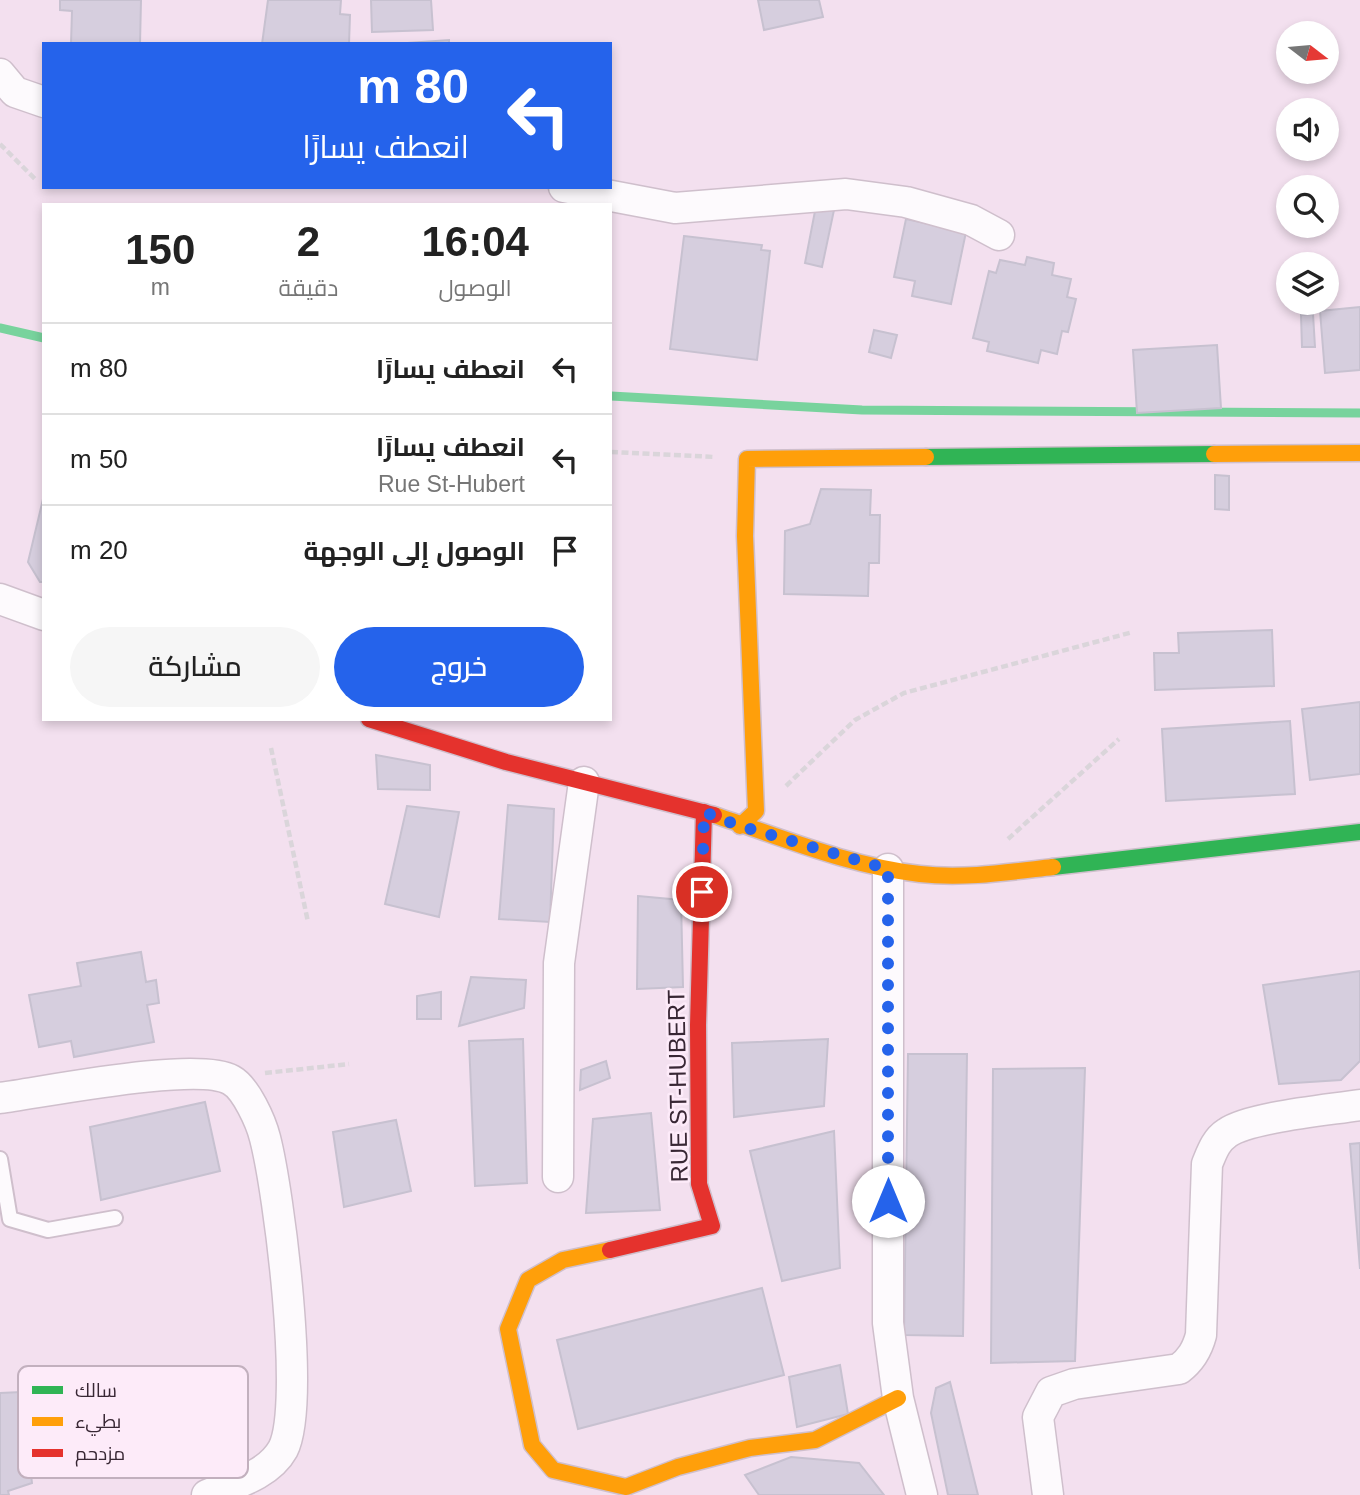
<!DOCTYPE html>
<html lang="ar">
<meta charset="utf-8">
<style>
:root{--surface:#fff;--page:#f6f6f6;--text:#222;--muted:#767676;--line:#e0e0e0;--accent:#2563eb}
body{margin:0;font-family:Helvetica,Cairo,sans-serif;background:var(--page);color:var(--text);direction:rtl;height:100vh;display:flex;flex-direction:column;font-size:26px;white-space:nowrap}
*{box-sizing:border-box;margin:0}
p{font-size:23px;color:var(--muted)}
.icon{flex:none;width:38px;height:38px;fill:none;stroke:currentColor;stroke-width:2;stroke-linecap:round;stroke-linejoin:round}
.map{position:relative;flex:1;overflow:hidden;direction:ltr}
.panel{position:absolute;left:42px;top:203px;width:570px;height:518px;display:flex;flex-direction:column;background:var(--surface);border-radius:0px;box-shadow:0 4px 10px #0003;direction:rtl}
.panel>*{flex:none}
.top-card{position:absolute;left:42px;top:42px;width:570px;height:147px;border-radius:0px;box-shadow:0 4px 10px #0003;direction:rtl;background:#2563eb;color:#fff;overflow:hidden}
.needle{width:46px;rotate:106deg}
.tools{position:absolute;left:1276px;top:21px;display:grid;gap:14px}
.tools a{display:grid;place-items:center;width:63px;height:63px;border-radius:50%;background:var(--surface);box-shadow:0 4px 10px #0003;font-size:35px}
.pin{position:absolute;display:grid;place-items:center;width:60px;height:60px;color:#fff;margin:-30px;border:4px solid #fff;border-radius:50%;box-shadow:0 2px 7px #0007}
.me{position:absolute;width:77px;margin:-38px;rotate:0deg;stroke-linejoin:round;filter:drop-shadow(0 0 5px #0008)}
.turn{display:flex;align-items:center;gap:24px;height:147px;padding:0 28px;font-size:32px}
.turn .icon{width:91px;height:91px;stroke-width:2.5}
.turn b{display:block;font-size:49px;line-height:60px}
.eta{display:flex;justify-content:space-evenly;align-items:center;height:119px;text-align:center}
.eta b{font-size:42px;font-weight:600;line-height:49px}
.primary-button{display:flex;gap:14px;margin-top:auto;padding:14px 28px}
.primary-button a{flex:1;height:80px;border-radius:42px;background:var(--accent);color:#fff;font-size:28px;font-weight:600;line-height:80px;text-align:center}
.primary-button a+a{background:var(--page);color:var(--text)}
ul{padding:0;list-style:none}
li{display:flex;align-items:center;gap:21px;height:91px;padding:0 28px;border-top:2px solid var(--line)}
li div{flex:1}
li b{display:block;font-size:26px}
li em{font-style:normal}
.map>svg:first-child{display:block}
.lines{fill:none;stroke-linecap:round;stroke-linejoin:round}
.stream{stroke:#78d39d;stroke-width:9}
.building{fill:#d6cede;stroke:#c7c1d0;stroke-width:2}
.lane-casing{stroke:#cfbfcc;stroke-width:18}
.street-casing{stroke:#cfbfcc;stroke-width:33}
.fast-casing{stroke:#cfbfcc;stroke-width:19}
.slow-casing{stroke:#cfbfcc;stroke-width:19}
.jam-casing{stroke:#cfbfcc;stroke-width:19}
.path{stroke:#dad5da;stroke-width:4.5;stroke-dasharray:7 3.5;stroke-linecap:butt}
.lane{stroke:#fdfafd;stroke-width:14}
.street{stroke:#fdfafd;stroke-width:30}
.fast{stroke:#30b455;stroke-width:16}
.slow{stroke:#ff9f0a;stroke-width:16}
.jam{stroke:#e5322d;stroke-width:16}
.route{stroke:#2563eb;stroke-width:12;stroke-dasharray:0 21.6}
.labels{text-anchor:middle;stroke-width:5;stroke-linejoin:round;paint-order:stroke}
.street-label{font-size:24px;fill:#382734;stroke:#fdebf9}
.key{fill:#fdebf9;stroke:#c2b0be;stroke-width:2}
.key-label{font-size:19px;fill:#382734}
</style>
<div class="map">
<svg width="1360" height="1495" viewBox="0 0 1360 1495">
<rect width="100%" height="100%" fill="#f3e0ef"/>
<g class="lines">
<g class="stream">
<path d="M0,328L44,338"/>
<path d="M611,396L862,410L1360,413"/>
</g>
</g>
<g class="building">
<path d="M60,0H141L140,44H71L72,11L60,10Z"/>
<path d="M268,0H341L340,14L350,15L349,44H262Z"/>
<path d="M371,0H431L433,30L372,32Z"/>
<path d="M758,0H819L823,17L764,30Z"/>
<path d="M449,40V44H393Z"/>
<path d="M816,206L834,210L822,267L805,263Z"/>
<path d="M906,219L966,232L951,304L912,296L915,281L894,277Z"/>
<path d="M684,236L762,245L761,250L770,251L757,360L670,349Z"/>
<path d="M1027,257L1054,263L1052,275L1071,279L1067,297L1076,299L1068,332L1062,331L1057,354L1041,350L1038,363L987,351L989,342L973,338L989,271L996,273L1000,260L1025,265Z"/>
<path d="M1360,307V370L1325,373L1320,311Z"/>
<path d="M1313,314L1315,347H1302L1301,315Z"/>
<path d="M874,330L897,335L891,358L869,352Z"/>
<path d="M1217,345L1221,408L1137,413L1133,350Z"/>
<path d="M1215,475L1229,476V510L1215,509Z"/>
<path d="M821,489L871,490L870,515H880L879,563H869L868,596L784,594L785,531L810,524Z"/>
<path d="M44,495V582H40L28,562Z"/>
<path d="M1272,630L1274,686L1155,690L1154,653H1179L1178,633Z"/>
<path d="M1360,702V774L1310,780L1302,709Z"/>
<path d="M1290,721L1295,794L1166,801L1162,729Z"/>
<path d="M376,755L430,765V790L378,789Z"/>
<path d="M508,805L554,809L550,922L499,919Z"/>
<path d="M407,806L459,812L439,917L385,904Z"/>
<path d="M638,896L681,900L683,987L637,989Z"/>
<path d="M141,952L146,982L156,980L159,1003L147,1005L154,1042L74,1057L71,1041L39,1047L29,995L81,986L77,963Z"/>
<path d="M1360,971V1061L1341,1080L1279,1084L1263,985Z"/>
<path d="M471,977L526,980L524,1008L459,1026Z"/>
<path d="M441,992V1019H417V996Z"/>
<path d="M523,1039L527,1183L475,1186L469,1041Z"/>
<path d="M828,1039L824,1106L734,1117L732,1043Z"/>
<path d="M908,1054H967L963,1336L904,1335Z"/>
<path d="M606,1061L610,1078L580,1090L581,1070Z"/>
<path d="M1085,1068L1075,1361L991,1363L993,1069Z"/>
<path d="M205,1102L220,1171L101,1200L90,1127Z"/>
<path d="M651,1113L660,1210L586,1213L593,1119Z"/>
<path d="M396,1120L411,1191L344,1207L333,1132Z"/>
<path d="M834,1131L840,1268L782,1281L750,1151Z"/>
<path d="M1360,1143V1269L1350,1144Z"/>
<path d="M762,1288L784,1375L578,1429L557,1340Z"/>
<path d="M840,1365L848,1414L797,1427L789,1377Z"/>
<path d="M950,1382L978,1495H948L931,1413L936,1388Z"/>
<path d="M21,1392L32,1483L8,1491L9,1495H0V1393Z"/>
<path d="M791,1457L859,1463L884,1495H759L745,1475Z"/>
</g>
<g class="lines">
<g class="lane-casing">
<path id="lane" d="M0,1159L10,1219L48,1230L115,1218"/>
</g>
<g class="street-casing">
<g id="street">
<path d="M0,74L15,92L44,102"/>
<path d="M564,187L675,208L846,194L906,202L971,220L999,235"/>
<path d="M0,599L44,615"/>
<path d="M888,869V1323L898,1398L922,1495"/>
<path d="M0,1098C45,1092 197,1061 231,1080C246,1088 261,1122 265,1138C279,1192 306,1404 283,1449C268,1476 233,1484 207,1495"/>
<path d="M558,1177L559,963L584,782"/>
<path d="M1048,1495L1038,1417L1051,1392L1074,1384L1179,1369C1191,1360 1197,1350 1201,1335L1207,1164C1212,1152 1216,1140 1227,1133C1250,1117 1329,1110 1360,1105"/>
</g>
</g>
<g class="fast-casing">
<g id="fast">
<path d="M926,457L1214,454"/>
<path d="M1053,867L1360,832"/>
</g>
</g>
<g class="slow-casing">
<g id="slow">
<path d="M1214,454L1360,453"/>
<path d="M714,815C781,837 849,866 920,874C964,879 1009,872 1053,867"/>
<path d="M740,826L756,811L745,536L747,459L926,457"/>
<path d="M610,1250L563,1260L528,1280L508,1329L532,1445L553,1470L626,1487L678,1467L750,1448L815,1440L898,1398"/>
</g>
</g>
<g class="jam-casing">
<g id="jam">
<path d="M369,719L506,762L714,815"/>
<path d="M610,1250L712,1226L699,1184L698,1025L704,812"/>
</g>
</g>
<g class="path">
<path d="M0,144L37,181"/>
<path d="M611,452L715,457"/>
<path d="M271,748L308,922"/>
<path d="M786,786L855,720L904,693L1133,632"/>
<path d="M1008,839L1119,739"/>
<path d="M265,1073L349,1064"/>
</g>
<use href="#lane" class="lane"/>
<use href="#street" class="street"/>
<use href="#fast" class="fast"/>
<use href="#slow" class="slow"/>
<use href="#jam" class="jam"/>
</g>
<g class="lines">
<path class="route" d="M702,892L704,812L740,826L888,869V1201"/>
</g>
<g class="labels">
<g class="street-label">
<text transform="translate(678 1086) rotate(-91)" y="8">RUE ST-HUBERT</text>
</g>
</g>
<rect x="18" y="1366" width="230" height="112" rx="10" class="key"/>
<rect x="32" y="1386" width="31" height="8" fill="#30b455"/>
<rect x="32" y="1417" width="31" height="9" fill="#ff9f0a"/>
<rect x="32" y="1449" width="31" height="8" fill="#e5322d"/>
<g class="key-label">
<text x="75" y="1397">سالك</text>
<text x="75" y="1428">بطيء</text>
<text x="75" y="1460">مزدحم</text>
</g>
</svg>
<div class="tools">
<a><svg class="needle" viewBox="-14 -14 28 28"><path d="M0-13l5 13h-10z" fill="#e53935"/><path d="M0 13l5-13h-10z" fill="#767676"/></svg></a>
<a><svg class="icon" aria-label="sound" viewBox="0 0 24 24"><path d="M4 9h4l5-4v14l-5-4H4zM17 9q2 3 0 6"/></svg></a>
<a><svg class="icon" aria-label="search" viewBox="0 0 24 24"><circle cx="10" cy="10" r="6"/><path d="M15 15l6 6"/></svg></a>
<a><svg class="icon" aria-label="layers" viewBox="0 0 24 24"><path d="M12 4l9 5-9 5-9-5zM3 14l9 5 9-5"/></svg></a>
</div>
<div class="pin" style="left:702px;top:892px;background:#d93025"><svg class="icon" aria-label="arrive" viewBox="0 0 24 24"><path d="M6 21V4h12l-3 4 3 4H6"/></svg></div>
<svg class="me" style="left:888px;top:1201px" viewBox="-20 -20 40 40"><circle r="19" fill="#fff"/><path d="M0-13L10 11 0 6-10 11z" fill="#2563eb"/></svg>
<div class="top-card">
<div class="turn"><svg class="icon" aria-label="left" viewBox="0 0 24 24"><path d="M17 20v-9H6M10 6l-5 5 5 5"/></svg><div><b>80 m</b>انعطف يسارًا</div></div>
</div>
<section class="panel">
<div class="eta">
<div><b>16:04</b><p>الوصول</p></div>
<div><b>2</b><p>دقيقة</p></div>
<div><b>150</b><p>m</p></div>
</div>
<ul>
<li><svg class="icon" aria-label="left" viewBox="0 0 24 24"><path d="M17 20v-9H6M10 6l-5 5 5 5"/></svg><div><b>انعطف يسارًا</b></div><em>80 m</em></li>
<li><svg class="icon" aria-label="left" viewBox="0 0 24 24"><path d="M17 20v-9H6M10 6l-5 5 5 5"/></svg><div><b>انعطف يسارًا</b><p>Rue St-Hubert</p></div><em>50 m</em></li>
<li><svg class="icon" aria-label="arrive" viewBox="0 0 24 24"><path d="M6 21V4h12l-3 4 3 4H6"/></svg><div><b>الوصول إلى الوجهة</b></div><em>20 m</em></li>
</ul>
<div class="primary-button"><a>خروج</a><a>مشاركة</a></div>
</section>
</div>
